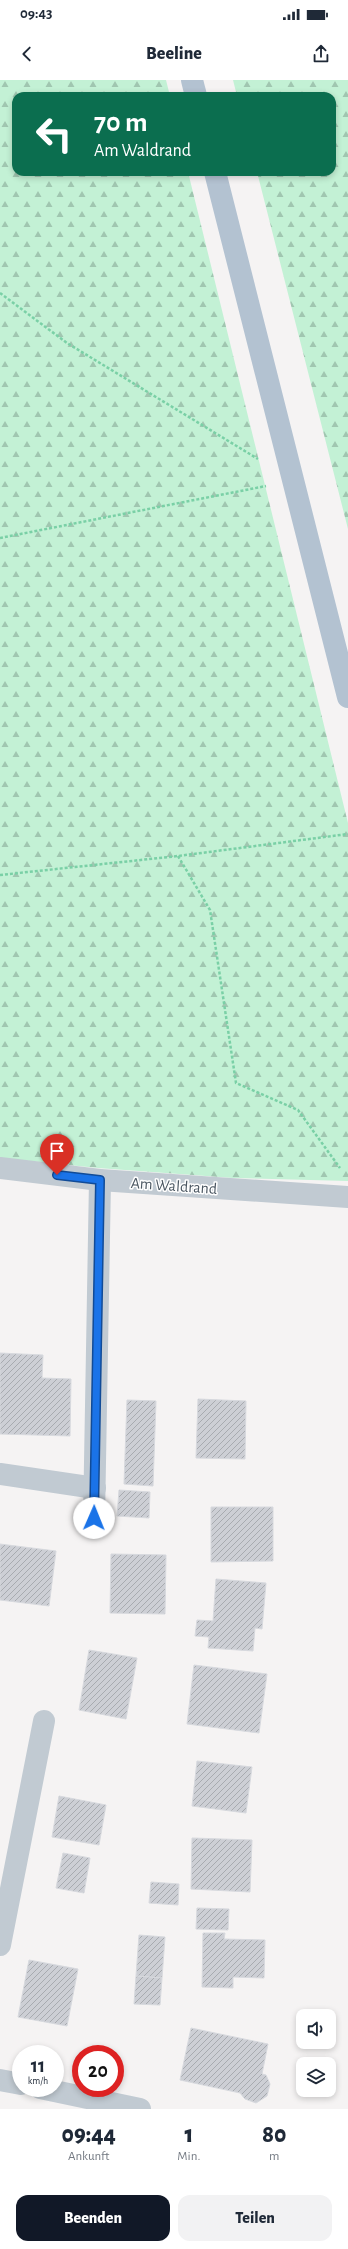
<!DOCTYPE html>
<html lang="de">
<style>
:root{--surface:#fff;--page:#f2f2f3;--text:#1f2937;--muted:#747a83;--accent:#111827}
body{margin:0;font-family:"Alegreya Sans",sans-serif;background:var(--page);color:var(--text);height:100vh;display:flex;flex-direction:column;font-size:15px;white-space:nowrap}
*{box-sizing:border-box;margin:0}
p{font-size:13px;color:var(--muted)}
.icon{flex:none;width:22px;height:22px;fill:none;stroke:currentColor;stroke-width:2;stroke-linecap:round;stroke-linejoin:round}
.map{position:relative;height:2029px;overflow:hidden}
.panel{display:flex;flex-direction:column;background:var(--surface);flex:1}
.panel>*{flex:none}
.top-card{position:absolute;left:12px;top:12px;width:324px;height:84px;border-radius:12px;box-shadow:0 2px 6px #0003;background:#0b6e4f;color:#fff;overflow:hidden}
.buttons{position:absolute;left:296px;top:1929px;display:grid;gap:8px}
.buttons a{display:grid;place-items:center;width:40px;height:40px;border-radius:8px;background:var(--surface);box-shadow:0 2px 6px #0003;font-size:20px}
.speed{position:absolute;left:12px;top:1965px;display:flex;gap:8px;font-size:20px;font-weight:700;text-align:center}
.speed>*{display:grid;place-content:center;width:52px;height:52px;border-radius:50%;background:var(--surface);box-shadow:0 2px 6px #0003;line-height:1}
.speed small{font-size:10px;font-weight:400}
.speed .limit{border:6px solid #d22;background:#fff;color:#111}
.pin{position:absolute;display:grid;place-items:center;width:34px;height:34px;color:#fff;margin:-41px -17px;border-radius:50% 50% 50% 0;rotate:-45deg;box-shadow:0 0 4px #0007}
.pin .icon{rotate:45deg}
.me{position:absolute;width:44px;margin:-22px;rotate:1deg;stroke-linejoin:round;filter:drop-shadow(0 0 3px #0008)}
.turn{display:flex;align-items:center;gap:14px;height:84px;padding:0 16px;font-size:18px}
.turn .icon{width:52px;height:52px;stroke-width:2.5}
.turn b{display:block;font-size:28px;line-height:34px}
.eta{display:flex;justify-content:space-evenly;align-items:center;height:68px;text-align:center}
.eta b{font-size:24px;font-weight:800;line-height:28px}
.button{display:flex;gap:8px;margin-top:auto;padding:8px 16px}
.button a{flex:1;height:46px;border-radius:12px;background:var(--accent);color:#fff;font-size:16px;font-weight:800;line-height:46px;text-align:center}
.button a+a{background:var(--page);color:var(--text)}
.status{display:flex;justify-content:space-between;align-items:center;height:28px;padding:0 20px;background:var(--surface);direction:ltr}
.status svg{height:11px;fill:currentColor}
header{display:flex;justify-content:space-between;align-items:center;height:52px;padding:0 16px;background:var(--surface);font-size:18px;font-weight:800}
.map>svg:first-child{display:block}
.forest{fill:url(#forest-firs)}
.building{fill:url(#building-hatch);stroke:#d7d9de}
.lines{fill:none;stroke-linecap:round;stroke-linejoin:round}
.path{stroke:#7ad0a6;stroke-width:2.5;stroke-dasharray:3 2;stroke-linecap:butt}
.minor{stroke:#c1cad2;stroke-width:22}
.major{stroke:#b3c2d1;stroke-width:22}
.route-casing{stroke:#114b97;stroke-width:10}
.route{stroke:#1a73e8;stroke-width:7}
.labels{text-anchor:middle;stroke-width:3;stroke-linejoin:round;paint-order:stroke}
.street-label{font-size:16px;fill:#4a5661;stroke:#fff}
</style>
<div class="status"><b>09:43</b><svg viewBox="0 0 49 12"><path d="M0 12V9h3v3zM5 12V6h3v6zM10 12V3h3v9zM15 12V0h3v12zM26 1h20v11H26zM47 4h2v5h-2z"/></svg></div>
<header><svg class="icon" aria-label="back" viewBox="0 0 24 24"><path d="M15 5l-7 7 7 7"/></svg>Beeline<svg class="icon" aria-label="share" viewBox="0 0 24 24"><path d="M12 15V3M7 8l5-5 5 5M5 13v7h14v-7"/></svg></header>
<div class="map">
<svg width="348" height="2029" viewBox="0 0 348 2029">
<defs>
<pattern id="forest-firs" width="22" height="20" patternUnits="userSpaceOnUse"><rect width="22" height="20" fill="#c3f1d5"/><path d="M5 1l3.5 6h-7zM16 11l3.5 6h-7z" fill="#a0c6b0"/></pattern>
<pattern id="building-hatch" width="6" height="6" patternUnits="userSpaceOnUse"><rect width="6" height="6" fill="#cdcfd5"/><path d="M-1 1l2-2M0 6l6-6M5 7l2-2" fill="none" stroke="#a8abb0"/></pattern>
</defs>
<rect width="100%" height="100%" fill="#f5f3f3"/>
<g class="forest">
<path d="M0,0H166L170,16H16V92H188L348,743V1101L233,1098L98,1088L0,1078Z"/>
<path d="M233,0H348V449L257,92H332V16H237Z"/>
</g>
<g class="building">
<path d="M0,1273L43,1275L42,1298L71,1299L70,1356L0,1354Z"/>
<path d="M198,1319L246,1321L245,1379L196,1378Z"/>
<path d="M127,1320L156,1321L153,1406L124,1404Z"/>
<path d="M119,1410L150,1412L149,1438L117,1436Z"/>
<path d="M211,1427H273V1481L211,1482Z"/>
<path d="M0,1464L56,1471L49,1526L0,1520Z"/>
<path d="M111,1474L166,1475L165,1534L110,1533Z"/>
<path d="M216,1499L266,1503L262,1549L255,1548L253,1571L208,1568L209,1557L195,1556L197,1540L213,1541Z"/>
<path d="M89,1570L137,1578L126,1639L79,1630Z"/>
<path d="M194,1585L267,1594L259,1653L187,1644Z"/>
<path d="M197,1681L252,1687L246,1733L192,1726Z"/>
<path d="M59,1716L106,1725L99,1765L52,1757Z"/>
<path d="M192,1758L252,1760L250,1812L191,1809Z"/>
<path d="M63,1773L90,1778L84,1813L56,1808Z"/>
<path d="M151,1802L179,1804L178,1825L149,1823Z"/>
<path d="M197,1828L229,1829L228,1850L196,1849Z"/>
<path d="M203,1853H225L224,1859L265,1860L264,1898L233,1897V1908L202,1907Z"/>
<path d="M139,1855L165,1857L162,1898L136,1896Z"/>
<path d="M29,1880L78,1889L67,1946L18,1937Z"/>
<path d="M136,1896L162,1898L160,1925L134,1924Z"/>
<path d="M191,1948L268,1964L262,1994L266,1995L270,2004L267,2016L256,2023L245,2019L240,2013L180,2000Z"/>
</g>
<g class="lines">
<g class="path">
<path d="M0,213L67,263L258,379"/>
<path d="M0,458L266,406"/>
<path d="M178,776L210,830L236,1003L298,1030L340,1088"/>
<path d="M0,795L178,776L348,754"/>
</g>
<g class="minor">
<path d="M0,1088L100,1100L348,1117"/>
<path d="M0,1394L95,1408"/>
<path d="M94,1439L100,1100"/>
<path d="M0,1865L44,1641"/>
<path d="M0,2000L21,2004"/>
<path d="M40,2008L140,2029"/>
</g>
<g class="major">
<path d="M192,0L196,16"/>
<path d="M215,92L348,617"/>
</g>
</g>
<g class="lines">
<g class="route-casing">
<path id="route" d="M57,1095L100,1100L94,1438"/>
</g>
<use href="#route" class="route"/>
</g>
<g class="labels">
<g class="street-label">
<text transform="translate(174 1105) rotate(4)" y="6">Am Waldrand</text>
</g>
</g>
</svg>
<div class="buttons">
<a><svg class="icon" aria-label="sound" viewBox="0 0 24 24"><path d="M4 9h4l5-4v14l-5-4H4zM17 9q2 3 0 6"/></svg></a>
<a><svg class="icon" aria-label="layers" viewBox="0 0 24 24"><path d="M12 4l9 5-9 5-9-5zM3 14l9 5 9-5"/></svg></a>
</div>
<div class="speed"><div>11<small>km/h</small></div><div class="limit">20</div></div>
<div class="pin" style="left:57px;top:1095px;background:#d93025"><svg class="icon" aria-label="arrive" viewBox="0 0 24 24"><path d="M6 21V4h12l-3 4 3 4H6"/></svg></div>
<svg class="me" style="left:94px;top:1438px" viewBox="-20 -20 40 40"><circle r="19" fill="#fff"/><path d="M0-13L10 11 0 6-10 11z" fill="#1a73e8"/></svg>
<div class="top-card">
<div class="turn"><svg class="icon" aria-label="left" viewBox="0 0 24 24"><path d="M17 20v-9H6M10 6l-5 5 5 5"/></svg><div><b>70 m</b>Am Waldrand</div></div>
</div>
</div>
<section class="panel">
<div class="eta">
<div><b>09:44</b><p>Ankunft</p></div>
<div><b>1</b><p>Min.</p></div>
<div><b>80</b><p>m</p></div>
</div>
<div class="button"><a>Beenden</a><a>Teilen</a></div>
</section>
